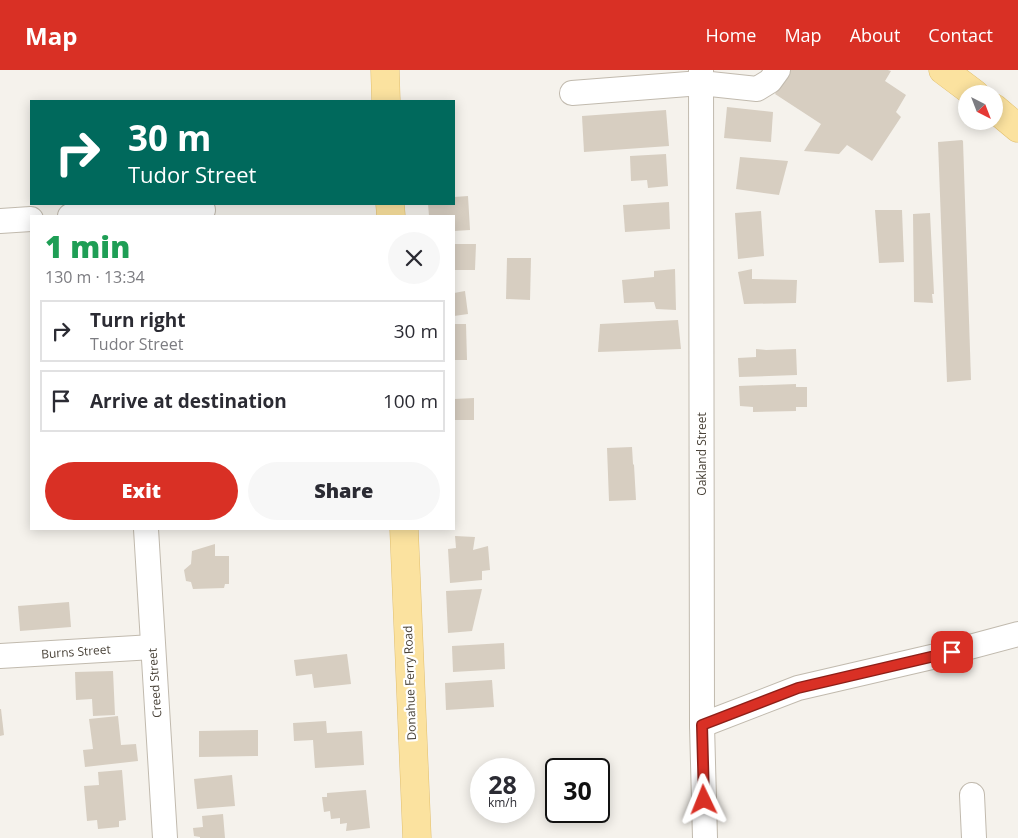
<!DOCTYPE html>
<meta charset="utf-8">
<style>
:root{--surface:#fff;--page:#f7f7f7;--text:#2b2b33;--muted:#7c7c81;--line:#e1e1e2;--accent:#d93025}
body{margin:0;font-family:"Open Sans",sans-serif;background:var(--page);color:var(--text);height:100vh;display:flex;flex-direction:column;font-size:19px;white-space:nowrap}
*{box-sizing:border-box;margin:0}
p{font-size:16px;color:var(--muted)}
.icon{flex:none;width:28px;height:28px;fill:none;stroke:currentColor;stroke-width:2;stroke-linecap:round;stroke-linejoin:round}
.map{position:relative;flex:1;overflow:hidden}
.drawer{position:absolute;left:30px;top:145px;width:425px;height:315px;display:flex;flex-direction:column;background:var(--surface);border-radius:0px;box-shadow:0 2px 12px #0003}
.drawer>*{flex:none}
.banner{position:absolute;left:30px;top:30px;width:425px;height:105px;border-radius:0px;box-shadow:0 2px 12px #0003;background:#00695c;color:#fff;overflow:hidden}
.needle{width:32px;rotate:138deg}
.controls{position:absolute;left:958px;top:15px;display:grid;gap:10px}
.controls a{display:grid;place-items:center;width:45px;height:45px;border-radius:50%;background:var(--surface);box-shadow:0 2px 12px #0003;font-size:25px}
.speed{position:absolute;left:470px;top:688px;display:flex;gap:10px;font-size:25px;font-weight:700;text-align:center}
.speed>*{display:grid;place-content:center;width:65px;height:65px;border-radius:50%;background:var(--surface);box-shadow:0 2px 12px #0003;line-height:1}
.speed small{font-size:12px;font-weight:400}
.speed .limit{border:2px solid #111;border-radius:8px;background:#fff;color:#111}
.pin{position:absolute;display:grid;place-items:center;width:42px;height:42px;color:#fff;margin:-21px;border-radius:10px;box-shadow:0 2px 8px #0006}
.me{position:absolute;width:55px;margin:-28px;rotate:358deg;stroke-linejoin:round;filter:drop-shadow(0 0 4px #0008)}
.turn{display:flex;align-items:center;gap:18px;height:105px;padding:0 15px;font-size:22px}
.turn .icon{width:65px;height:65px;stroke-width:2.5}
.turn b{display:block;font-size:35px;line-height:42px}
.round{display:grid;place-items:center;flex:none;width:52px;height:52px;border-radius:26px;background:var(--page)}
.overview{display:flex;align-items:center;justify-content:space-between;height:85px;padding:0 15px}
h1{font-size:30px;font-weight:800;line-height:38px;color:#1e9e55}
.primary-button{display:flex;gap:10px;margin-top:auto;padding:10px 15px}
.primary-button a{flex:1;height:58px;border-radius:30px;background:var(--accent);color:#fff;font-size:20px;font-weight:800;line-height:58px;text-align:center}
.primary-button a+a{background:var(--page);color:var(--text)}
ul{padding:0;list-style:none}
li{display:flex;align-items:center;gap:15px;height:62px;margin:0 10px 8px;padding:0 5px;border:2px solid var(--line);border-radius:0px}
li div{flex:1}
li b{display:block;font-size:19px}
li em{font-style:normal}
header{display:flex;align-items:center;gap:30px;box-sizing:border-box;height:70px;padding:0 25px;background:var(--accent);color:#fff}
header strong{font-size:24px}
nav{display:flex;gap:28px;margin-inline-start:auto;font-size:18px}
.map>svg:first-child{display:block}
.building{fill:#d7cec1}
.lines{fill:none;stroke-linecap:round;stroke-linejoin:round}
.minor-casing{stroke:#c1baae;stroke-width:26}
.major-casing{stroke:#e1bf6e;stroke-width:29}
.minor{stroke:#fff;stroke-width:24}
.major{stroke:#fbe29f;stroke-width:28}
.route-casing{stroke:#8d1f18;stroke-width:12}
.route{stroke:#d93025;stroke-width:9}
.labels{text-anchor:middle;stroke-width:4.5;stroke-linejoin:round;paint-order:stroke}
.street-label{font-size:12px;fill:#4a4339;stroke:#fff}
</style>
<header>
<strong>Map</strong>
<nav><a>Home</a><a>Map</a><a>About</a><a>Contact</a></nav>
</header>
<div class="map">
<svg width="1018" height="768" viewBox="0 0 1018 768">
<rect width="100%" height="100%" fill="#f5f2ec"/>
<g class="building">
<path d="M789,0H888L891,1L885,11L906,25L896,42L901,47L872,91L847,75L839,84L804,81L821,54L775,24Z"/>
<path d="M727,37L773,42L771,72L724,68Z"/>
<path d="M666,40L669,76L584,82L582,46Z"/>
<path d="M962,70L963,71L971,310L947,312L938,72Z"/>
<path d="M666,84L668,116L648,118L647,110L631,111L630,86Z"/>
<path d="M740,87L788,91L779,125L736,119Z"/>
<path d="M468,126L470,160L454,161V146H429L428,134H454V127Z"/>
<path d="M669,132L670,159L625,162L623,135Z"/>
<path d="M875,140H902L904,192L879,193Z"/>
<path d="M761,141L764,186L738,189L735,143Z"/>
<path d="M930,143L934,224H932L933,233L914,232L913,144Z"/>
<path d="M454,174H476L475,200H454Z"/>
<path d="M507,188H531L530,230L506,229Z"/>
<path d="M675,199L676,240L656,239L654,232L624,233L622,210L654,207V201Z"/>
<path d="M752,199V209L797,210L796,233L744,234L738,202Z"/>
<path d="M465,221L468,244L454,246V223Z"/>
<path d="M678,250L681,279L598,282L600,254Z"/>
<path d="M454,254H466L467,290H454Z"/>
<path d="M756,279L766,280L796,279L797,305L739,307L738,288L756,287Z"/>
<path d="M796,314V317H807V337H796V341L753,342V337L740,336L739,316Z"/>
<path d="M474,328V350H454V329Z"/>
<path d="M632,377L633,394L634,395L636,430L609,431L607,378Z"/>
<path d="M455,466L475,467L473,480L488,476L490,500L482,501V510L450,513L448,479L456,478Z"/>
<path d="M215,474V486H229V514H225L224,518L193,519L191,512L186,511L184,500L191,494L192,481Z"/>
<path d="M482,519L472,561L448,563L446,521Z"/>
<path d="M69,532L71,557L20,561L18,536Z"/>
<path d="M504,573L505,599L453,602L452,576Z"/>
<path d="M347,584L351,614L314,618L312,604L296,606L294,590Z"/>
<path d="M113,601L115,645L93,646L92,629L76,630L75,602Z"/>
<path d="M492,610L494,637L446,640L445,613Z"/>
<path d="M0,639H1L4,665L0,666Z"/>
<path d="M118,646L121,675L136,674L138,691L85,697L83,680L93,679L89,649Z"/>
<path d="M326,651L327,663L362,661L364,695L315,698L313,670L294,671L293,653Z"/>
<path d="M258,660V686L199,687V661Z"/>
<path d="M122,700L126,750L119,751V757L98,759L97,750L87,751L84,716L99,715L98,702Z"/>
<path d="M232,705L235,736L197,739L194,709Z"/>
<path d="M366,720L370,758L346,761L347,753L340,754V748L331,749L330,741L324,742L322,727H327V723Z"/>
<path d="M223,744L225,768H200V767L194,766L193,758L203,757L202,746Z"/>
</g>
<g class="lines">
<g class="minor-casing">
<g id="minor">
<path d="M701,0L702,655L705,768"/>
<path d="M572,23L701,13L757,19L770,11L778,0"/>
<path d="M70,146L130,142L203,140"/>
<path d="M0,151L31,149"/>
<path d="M146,459L165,768"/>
<path d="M0,586L153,577"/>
<path d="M702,655L798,618L936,586L1018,564"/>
<path d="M972,725L974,768"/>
</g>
</g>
<g class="major-casing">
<g id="major">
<path d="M385,0L386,31"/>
<path d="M943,0L975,24"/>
<path d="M994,38L1018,58"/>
<path d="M390,134L391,146"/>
<path d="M404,459L417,768"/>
</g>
</g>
<use href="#minor" class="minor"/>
<use href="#major" class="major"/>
</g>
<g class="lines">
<g class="route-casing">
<path id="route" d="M704,730L702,655L798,618L952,582"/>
</g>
<use href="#route" class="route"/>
</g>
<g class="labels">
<g class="street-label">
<text transform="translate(702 384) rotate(-90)" y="4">Oakland Street</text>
<text transform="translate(76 582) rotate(-4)" y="4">Burns Street</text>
<text transform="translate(155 613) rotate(-94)" y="4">Creed Street</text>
<text transform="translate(410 613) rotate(-92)" y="4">Donahue Ferry Road</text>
</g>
</g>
</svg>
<div class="controls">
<a><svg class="needle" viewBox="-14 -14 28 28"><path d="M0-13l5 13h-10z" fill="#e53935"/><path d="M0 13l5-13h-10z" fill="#7c7c81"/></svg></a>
</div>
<div class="speed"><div>28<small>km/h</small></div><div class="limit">30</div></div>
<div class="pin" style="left:952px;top:582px;background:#d93025"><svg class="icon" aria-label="arrive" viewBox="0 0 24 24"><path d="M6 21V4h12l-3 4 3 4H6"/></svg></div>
<svg class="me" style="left:704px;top:730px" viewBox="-20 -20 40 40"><path d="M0-17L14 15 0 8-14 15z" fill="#d93025" stroke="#fff" stroke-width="4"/></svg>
<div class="banner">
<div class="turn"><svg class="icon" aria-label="right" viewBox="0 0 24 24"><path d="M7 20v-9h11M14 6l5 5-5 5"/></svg><div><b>30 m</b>Tudor Street</div></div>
</div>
<section class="drawer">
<div class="overview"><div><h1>1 min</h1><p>130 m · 13:34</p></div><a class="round"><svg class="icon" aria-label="close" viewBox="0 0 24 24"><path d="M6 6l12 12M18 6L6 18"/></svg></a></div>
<ul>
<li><svg class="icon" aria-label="right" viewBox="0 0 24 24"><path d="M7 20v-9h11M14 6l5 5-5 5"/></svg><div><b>Turn right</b><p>Tudor Street</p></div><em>30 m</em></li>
<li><svg class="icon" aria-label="arrive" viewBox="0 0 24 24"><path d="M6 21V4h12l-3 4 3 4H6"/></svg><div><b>Arrive at destination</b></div><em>100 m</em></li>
</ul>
<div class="primary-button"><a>Exit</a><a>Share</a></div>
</section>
</div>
